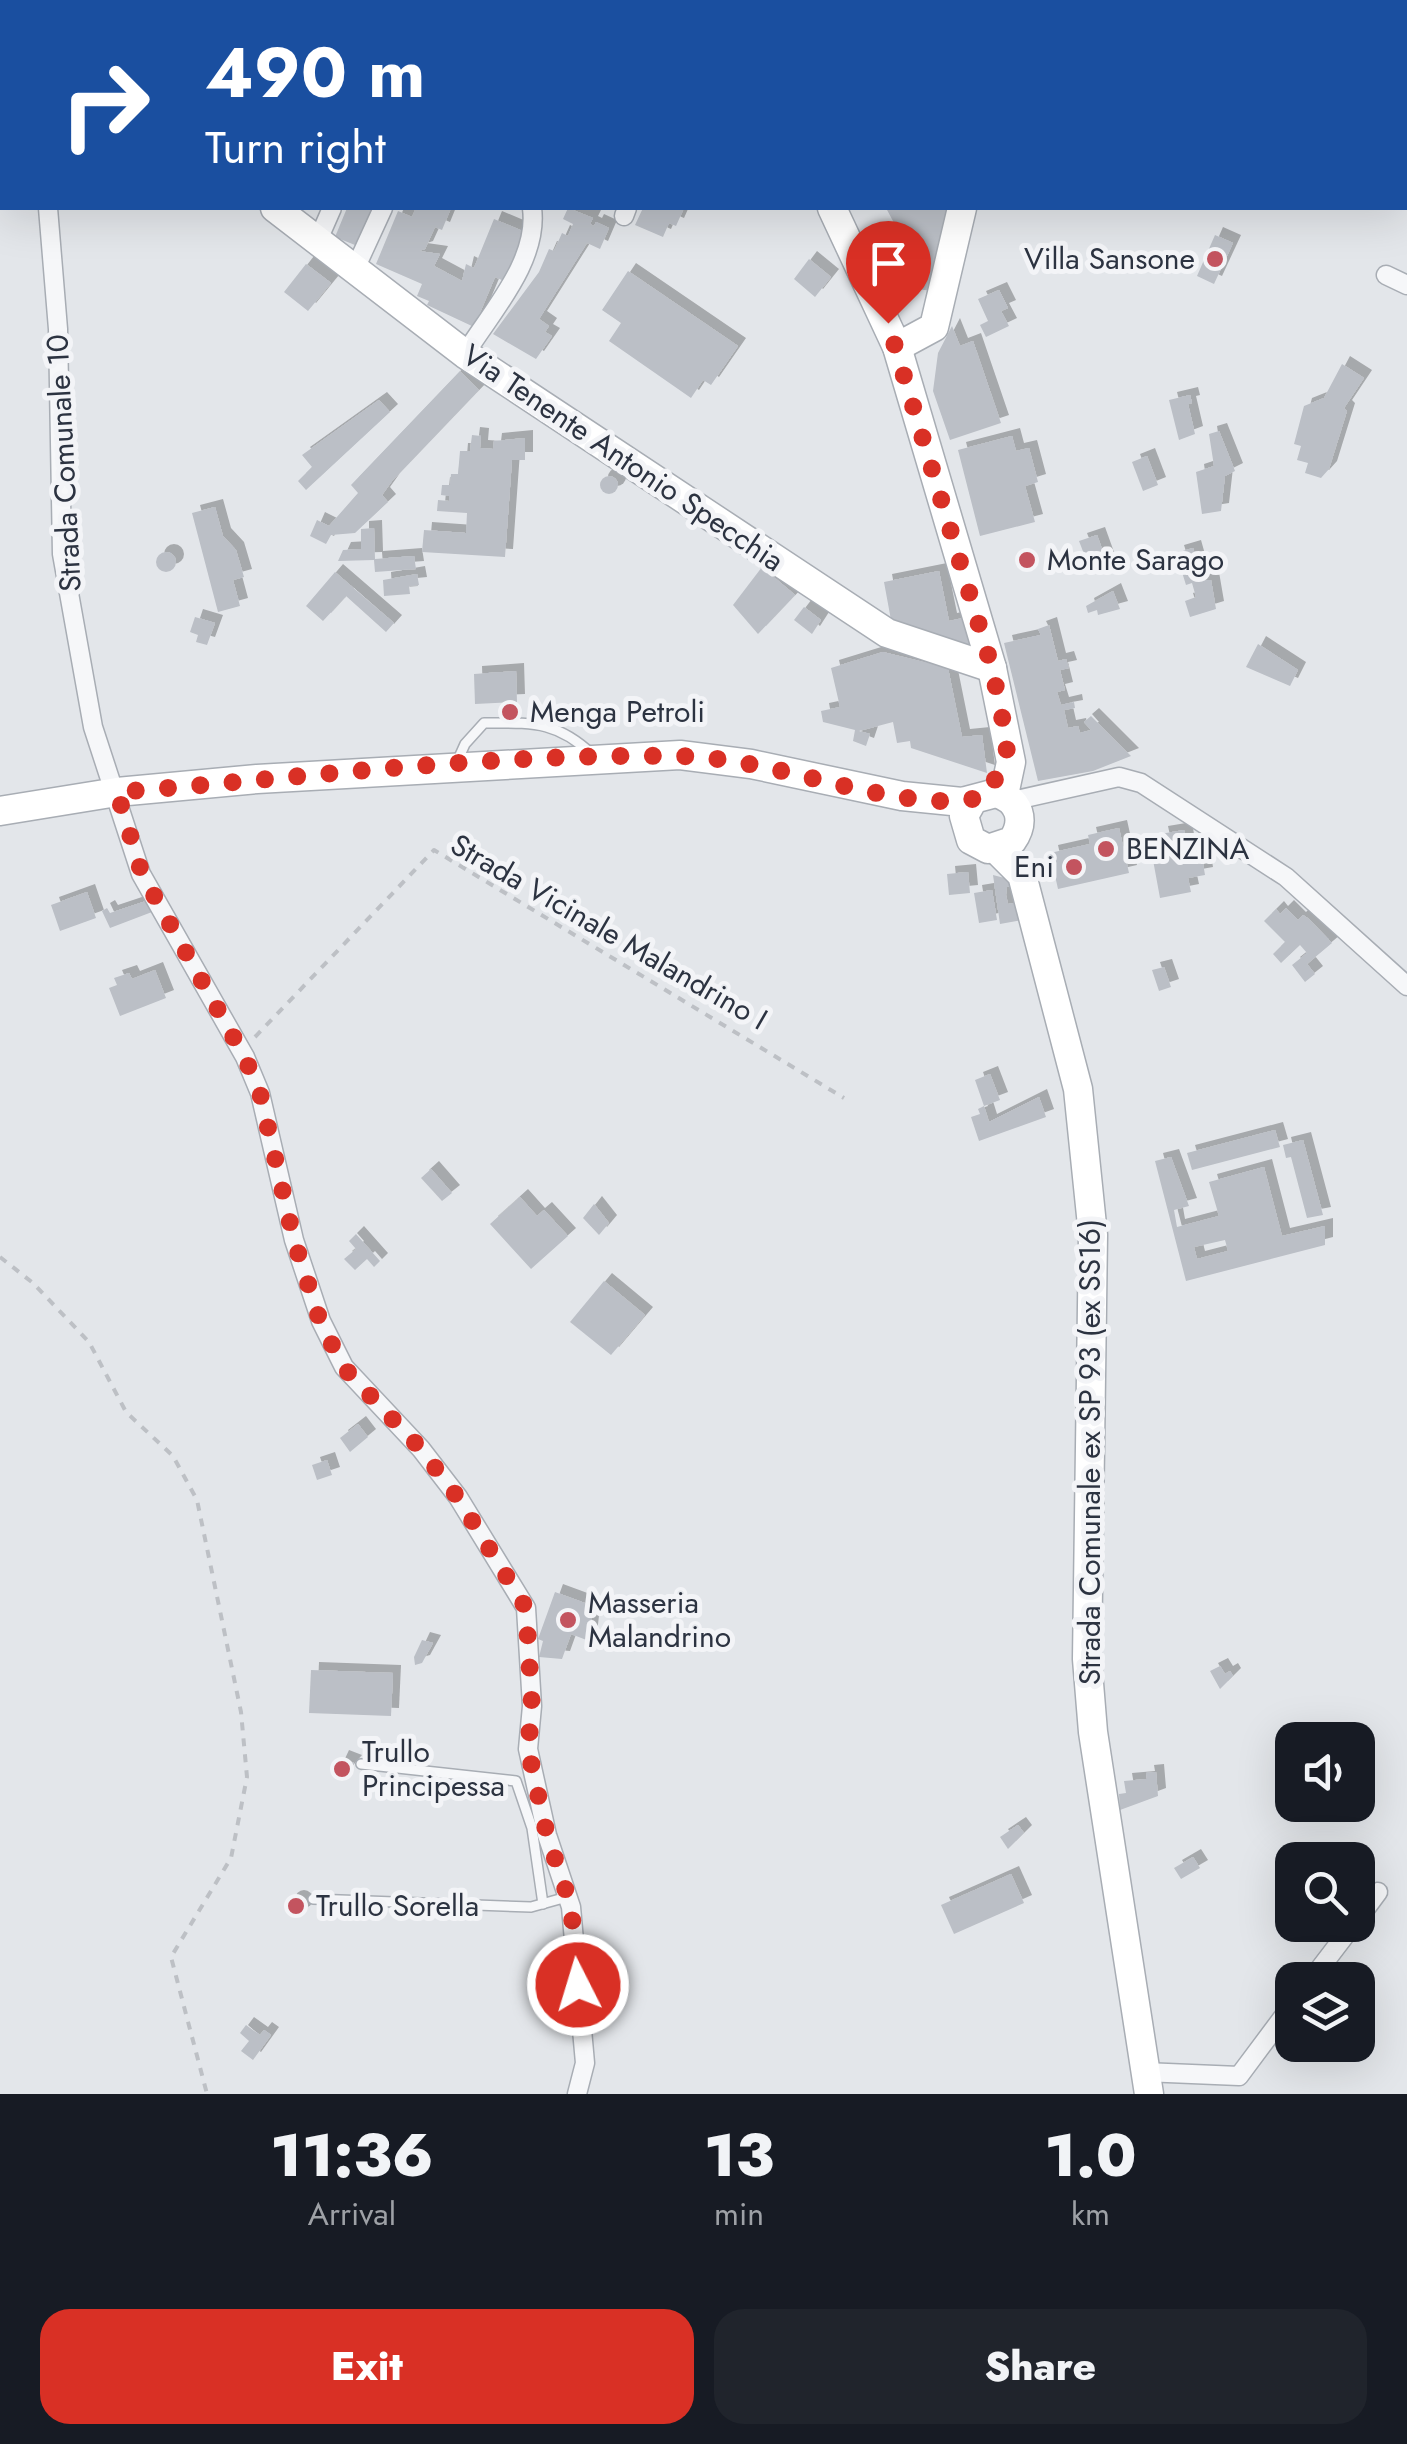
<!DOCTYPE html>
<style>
:root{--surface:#171b24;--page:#20242c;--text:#f1f3f6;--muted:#9ea1a6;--accent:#d93025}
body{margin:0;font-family:Jost,sans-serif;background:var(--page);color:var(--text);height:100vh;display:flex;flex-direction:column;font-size:38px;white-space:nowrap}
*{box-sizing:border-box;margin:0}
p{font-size:32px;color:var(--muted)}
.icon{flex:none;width:55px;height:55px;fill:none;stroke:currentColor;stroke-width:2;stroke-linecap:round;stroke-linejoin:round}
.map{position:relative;height:2094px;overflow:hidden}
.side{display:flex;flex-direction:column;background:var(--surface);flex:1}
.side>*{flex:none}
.banner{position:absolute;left:0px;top:0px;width:1408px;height:210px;box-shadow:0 10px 40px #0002;background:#1a4fa0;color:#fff;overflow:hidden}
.controls{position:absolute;left:1275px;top:1722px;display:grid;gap:20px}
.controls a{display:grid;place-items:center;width:100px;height:100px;border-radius:20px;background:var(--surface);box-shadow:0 10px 40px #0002;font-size:50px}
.pin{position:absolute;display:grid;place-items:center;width:85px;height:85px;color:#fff;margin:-102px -42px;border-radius:50% 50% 50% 0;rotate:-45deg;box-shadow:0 0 10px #0007}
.pin .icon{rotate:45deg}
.me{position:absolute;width:110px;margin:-55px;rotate:355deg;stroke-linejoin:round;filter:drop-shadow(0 0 8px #0008)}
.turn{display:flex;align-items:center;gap:35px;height:210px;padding:0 40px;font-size:45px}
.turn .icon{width:130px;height:130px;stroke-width:2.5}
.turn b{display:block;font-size:70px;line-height:85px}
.eta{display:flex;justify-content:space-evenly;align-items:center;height:170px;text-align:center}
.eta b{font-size:60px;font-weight:800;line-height:70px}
.cta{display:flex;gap:20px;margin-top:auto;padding:20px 40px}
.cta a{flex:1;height:115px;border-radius:30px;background:var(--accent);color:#fff;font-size:40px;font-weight:800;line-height:115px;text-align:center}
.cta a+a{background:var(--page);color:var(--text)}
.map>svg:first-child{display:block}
.building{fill:#bbbfc6;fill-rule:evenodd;filter:url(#shadow)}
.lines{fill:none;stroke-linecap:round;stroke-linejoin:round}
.lane-casing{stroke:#a8adb4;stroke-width:12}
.street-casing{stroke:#a8adb4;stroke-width:21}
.secondary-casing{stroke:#a8adb4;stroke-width:31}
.path{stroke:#bdc0c5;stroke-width:4;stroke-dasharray:8 8;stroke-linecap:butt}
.lane{stroke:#f6f7f9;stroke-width:9}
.street{stroke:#f6f7f9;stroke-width:18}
.secondary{stroke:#fff;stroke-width:28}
.route{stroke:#d93025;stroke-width:18;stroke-dasharray:0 32.4}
.poi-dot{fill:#c3545f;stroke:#f3f4f7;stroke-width:4}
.labels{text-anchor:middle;stroke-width:10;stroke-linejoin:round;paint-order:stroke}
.poi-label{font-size:30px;fill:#2c3341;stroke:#f3f4f7;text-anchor:start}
.street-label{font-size:30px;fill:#2c3341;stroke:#f3f4f7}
</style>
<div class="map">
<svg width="1407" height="2094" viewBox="0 0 1407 2094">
<defs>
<filter id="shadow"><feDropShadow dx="8" dy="-8" stdDeviation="0" flood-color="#0004"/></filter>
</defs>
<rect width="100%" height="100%" fill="#e3e6ea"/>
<g class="building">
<path d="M347,208H376L360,247L335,237Z"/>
<path d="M416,208H451L442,230L435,227L425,249L419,251L440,254L434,266L462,281L466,264L474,268L494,219L525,232L504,281L495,277L474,327L427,305L429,301L417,296L422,284L376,264L398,211L412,217Z"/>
<path d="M568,208L593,218L590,224L594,226L596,222L609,228L600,249L587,243L539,319L549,326L545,332L552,336L536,359L493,334L539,272L549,249L554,251L562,233L568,236L573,224L563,219Z"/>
<path d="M643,208H684L676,226L669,223L663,237L635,225Z"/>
<path d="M886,208H949L933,291L916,289L906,282L915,251H909Z"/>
<path d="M1215,235L1233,243L1214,284L1197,276Z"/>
<path d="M809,259L831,277L815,297L794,279Z"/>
<path d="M306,264L331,283L308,311L284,292Z"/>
<path d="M628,271L738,346L711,385L703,380L691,398L609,341L621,323L602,310Z"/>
<path d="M999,290L1008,308L1001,311L1009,326L986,337L980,325L988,321L978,299Z"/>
<path d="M952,326L960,346L973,341L1001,423L950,440L933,391L938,353Z"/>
<path d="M1342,364L1364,378L1344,408L1347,411L1329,469L1321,478L1305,473L1308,463L1297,460L1301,446L1294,444L1304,406L1324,398Z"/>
<path d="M460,371L479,390L392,481L382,495L388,502L355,533L331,535L326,544L310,536L317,520L329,526L358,493L351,485Z"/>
<path d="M1190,395L1192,403L1188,404L1195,434L1179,440L1169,400Z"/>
<path d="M379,400L390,412L306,490L298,481L312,467L302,455Z"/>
<path d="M1219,431L1235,471L1225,476L1221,511L1202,514L1196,472L1214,466L1209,434Z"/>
<path d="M472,435L481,436L480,448L493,449L494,441L525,438V460H512L505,557L422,552L424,530L466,533L467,513L437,511L438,500L449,501V496L441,495L442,485H450L451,474H458L460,451H470Z"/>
<path d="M1012,436L1016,451L1029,448L1038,482L1025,486L1035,522L980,536L958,450Z"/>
<path d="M1147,456L1158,485L1143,491L1132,462Z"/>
<circle cx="609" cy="485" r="9"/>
<path d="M215,507L223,536L236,550L244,577L233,580L240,606L218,612L192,513Z"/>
<path d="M374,528L375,559L414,556L416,569L375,572L374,560L338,561L343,550L361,549V529Z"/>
<path d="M1097,535L1106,560L1089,567L1079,541Z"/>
<path d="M1193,548L1202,580H1211L1216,609L1190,617L1185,601L1196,597L1192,583L1186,585L1176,553Z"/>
<circle cx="166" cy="562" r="10"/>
<path d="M762,567L795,595L758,634L733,605Z"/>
<path d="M939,571L949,621L968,617L974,648L893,631L884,582Z"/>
<path d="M335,572L394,623L386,632L346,596L323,621L306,606Z"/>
<path d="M417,574L419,585L409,586L410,594L384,596L383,580Z"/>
<path d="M1113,591L1120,609L1098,615L1097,610L1088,613L1086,606Z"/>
<path d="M804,607L821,620L812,634L794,620Z"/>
<path d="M195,617L215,623L207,645L196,642L198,635L190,632Z"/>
<path d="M1049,625L1058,661L1066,659L1069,668L1060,670L1065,690L1057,692L1061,705L1074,702L1075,708L1064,710L1068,728L1078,726L1080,733L1091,730L1084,722L1091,716L1131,756L1093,771L1038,781L1004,643L1041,635L1038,629Z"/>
<path d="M1258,644L1298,670L1290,686L1246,667Z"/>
<path d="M883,652L948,668L962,737L982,735L987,773L911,748L910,741L897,743L893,722L859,731L870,734L866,746L853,741L855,730L823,722L821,711L840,707L831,668Z"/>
<path d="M516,671L517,702L475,704L474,674Z"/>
<path d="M1119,828L1129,873L1058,889L1050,853L1090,844L1088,835Z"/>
<path d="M1184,830L1188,854L1201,851L1205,875L1188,878L1191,892L1160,898L1153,860L1164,853L1160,834Z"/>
<path d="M968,872L970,893L949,895L947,874Z"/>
<path d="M993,875L1024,883L1007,887L1006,895L1008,904L1024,901L1028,919L1000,924Z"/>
<path d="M992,890L997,920L979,923L974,893Z"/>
<path d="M87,892L96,918L60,931L51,905Z"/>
<path d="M146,901L152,912L110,928L102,911L107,908L110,913Z"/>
<path d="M1286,908L1298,920L1303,915L1309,919L1332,943L1307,964L1315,974L1305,982L1292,965L1307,953L1300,945L1281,963L1273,954L1285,942L1264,921L1276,909L1280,914Z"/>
<path d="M1164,967L1171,987L1159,991L1152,970Z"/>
<path d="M155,970L166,998L120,1016L109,988L117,985L114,978L129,973L132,979Z"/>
<path d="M990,1074L1000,1100L984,1106L975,1080Z"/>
<path d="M1039,1097L1046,1117L979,1141L971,1117L980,1114L978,1109L984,1106L989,1122Z"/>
<path d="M1275,1130L1280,1147L1192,1170L1187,1153Z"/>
<path d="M1303,1140L1323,1215L1307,1218L1291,1157L1286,1158L1283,1145Z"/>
<path d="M1171,1157L1189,1206L1174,1210L1177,1227L1219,1216L1209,1182L1264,1167L1282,1236L1325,1226V1245L1186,1281L1155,1161ZM1225,1240L1228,1251L1197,1259L1194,1247Z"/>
<path d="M431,1169L452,1193L442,1201L421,1178Z"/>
<path d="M520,1197L537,1216L544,1210L568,1236L531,1269L490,1224Z"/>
<path d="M594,1204L609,1223L599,1235L583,1218Z"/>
<path d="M356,1234L380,1261L374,1267L367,1259L355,1270L344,1259L356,1249L349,1241Z"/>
<path d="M604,1281L645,1315L611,1355L570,1322Z"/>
<path d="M358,1424L368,1437L350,1452L340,1438Z"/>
<path d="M327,1460L332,1475L317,1480L312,1465Z"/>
<path d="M555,1592L593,1606L589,1641L571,1634L562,1659L539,1657L543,1641L538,1639Z"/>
<path d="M422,1640L433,1643L422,1663L415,1665L414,1657Z"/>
<path d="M1220,1666L1225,1674L1230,1671L1233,1676L1220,1689L1210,1671Z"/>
<path d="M311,1670L393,1673L391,1716L309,1713Z"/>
<path d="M341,1758L354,1763L339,1780L334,1773Z"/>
<path d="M1156,1772L1158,1796L1120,1810L1119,1794L1126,1793L1124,1781L1147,1779L1146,1773Z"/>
<path d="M1018,1825L1024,1833L1008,1849L1000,1837Z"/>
<path d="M1193,1857L1200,1868L1181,1879L1174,1868Z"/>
<path d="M1011,1874L1024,1903L954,1934L941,1905Z"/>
<circle cx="296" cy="1907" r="9"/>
<path d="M246,2025L260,2035L264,2030L271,2035L253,2060L241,2051L249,2041L240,2033Z"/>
</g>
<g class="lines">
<g class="lane-casing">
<g id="lane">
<path d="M456,764L465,744L484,723C531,723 556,720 593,755"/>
<path d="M361,1764L516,1781L532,1828L543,1904"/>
<path d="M313,1899L531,1907L567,1897"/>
</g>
</g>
<g class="street-casing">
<g id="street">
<path d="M418,2L419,0"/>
<path d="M581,2L582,0"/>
<path d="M756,2L757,0"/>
<path d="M814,2L815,0"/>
<path d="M48,208L58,329L62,554L93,727L141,874L245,1057L260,1093L294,1240L321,1321L344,1367L421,1449L458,1497L526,1608L532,1706L528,1749L547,1835L571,1907L585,2063L577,2094"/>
<path d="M624,216L627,208"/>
<path d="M318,240L332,208"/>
<path d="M355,269L383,208"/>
<path d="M1386,275L1407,285"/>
<path d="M465,354C492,311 539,260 532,208"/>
<path d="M1012,801L1119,777L1141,783L1286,877L1407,986"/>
<path d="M1358,1919L1378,1892"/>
<path d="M1311,1980L1353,1925"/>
<path d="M1144,2072L1239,2076L1292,2005"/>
</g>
</g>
<g class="secondary-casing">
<g id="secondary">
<path d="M55,0L57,2"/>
<path d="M555,0L561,2"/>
<path d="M1001,2L1002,0"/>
<path d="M275,208L465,354L887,633L992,668"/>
<path d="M832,208L897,347L992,668L1011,762L1004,795"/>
<path d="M897,347L934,327L962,208"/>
<path d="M0,811L117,792L257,779L680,755L751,764L902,796L962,802L996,793C1020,800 1026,821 1012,841L988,849L971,840L964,816L973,800"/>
<path d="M996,849L1022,875L1078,1089L1093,1235L1087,1659L1093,1732L1149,2094"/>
</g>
</g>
<g class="path">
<path d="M255,1037L434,850L844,1098"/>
<path d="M0,1257L33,1283L89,1342L126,1412L173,1456L197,1500L241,1712L247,1777L231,1858L171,1957L207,2094"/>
</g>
<use href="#lane" class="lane"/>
<use href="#street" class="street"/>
<use href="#secondary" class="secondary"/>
</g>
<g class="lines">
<path class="route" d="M578,1985L571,1906L547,1835L528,1749L532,1706L526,1608L458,1498L421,1449L344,1368L320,1321L294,1240L260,1093L245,1058L142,874L117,792C303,778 491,753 677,756C773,757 866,804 961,801C972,801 980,795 990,792L1008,746L992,668L888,323"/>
</g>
<g class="poi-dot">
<circle cx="1215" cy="259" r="10"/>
<circle cx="1027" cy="560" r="10"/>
<circle cx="510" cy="712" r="10"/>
<circle cx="1106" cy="849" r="10"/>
<circle cx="1074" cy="867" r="10"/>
<circle cx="568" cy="1620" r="10"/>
<circle cx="342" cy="1769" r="10"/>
<circle cx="296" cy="1906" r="10"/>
</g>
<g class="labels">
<g class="poi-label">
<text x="1195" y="269" text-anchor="end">Villa Sansone</text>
<text x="1047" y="570">Monte Sarago</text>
<text x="530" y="722">Menga Petroli</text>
<text x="1126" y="859">BENZINA</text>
<text x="1054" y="877" text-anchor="end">Eni</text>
<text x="588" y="1613">Masseria<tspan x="588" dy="34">Malandrino</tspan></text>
<text x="362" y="1762">Trullo<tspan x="362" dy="34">Principessa</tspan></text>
<text x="316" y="1916">Trullo Sorella</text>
</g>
<g class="street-label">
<text transform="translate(623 458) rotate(34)" y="10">Via Tenente Antonio Specchia</text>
<text transform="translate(64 463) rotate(-93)" y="10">Strada Comunale 10</text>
<text transform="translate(609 932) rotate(30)" y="10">Strada Vicinale Malandrino I</text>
<text transform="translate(1090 1452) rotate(-90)" y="10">Strada Comunale ex SP 93 (ex SS16)</text>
</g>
</g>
</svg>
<div class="controls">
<a><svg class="icon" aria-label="sound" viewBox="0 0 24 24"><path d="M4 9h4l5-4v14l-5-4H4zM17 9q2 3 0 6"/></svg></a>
<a><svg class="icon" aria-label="search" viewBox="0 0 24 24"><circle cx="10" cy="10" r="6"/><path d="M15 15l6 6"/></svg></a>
<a><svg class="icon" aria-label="layers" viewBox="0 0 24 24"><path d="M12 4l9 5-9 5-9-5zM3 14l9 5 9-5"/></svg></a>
</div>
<div class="pin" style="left:888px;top:323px;background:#d93025"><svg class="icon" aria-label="arrive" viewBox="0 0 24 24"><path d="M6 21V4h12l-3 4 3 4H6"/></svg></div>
<svg class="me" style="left:578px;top:1985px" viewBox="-20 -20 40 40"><circle r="17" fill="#d93025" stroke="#fff" stroke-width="3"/><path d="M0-11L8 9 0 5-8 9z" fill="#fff"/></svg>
<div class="banner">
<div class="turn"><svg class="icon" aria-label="right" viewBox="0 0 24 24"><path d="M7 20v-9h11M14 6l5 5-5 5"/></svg><div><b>490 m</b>Turn right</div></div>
</div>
</div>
<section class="side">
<div class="eta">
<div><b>11:36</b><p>Arrival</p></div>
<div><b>13</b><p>min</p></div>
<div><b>1.0</b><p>km</p></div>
</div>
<div class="cta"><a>Exit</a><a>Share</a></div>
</section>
